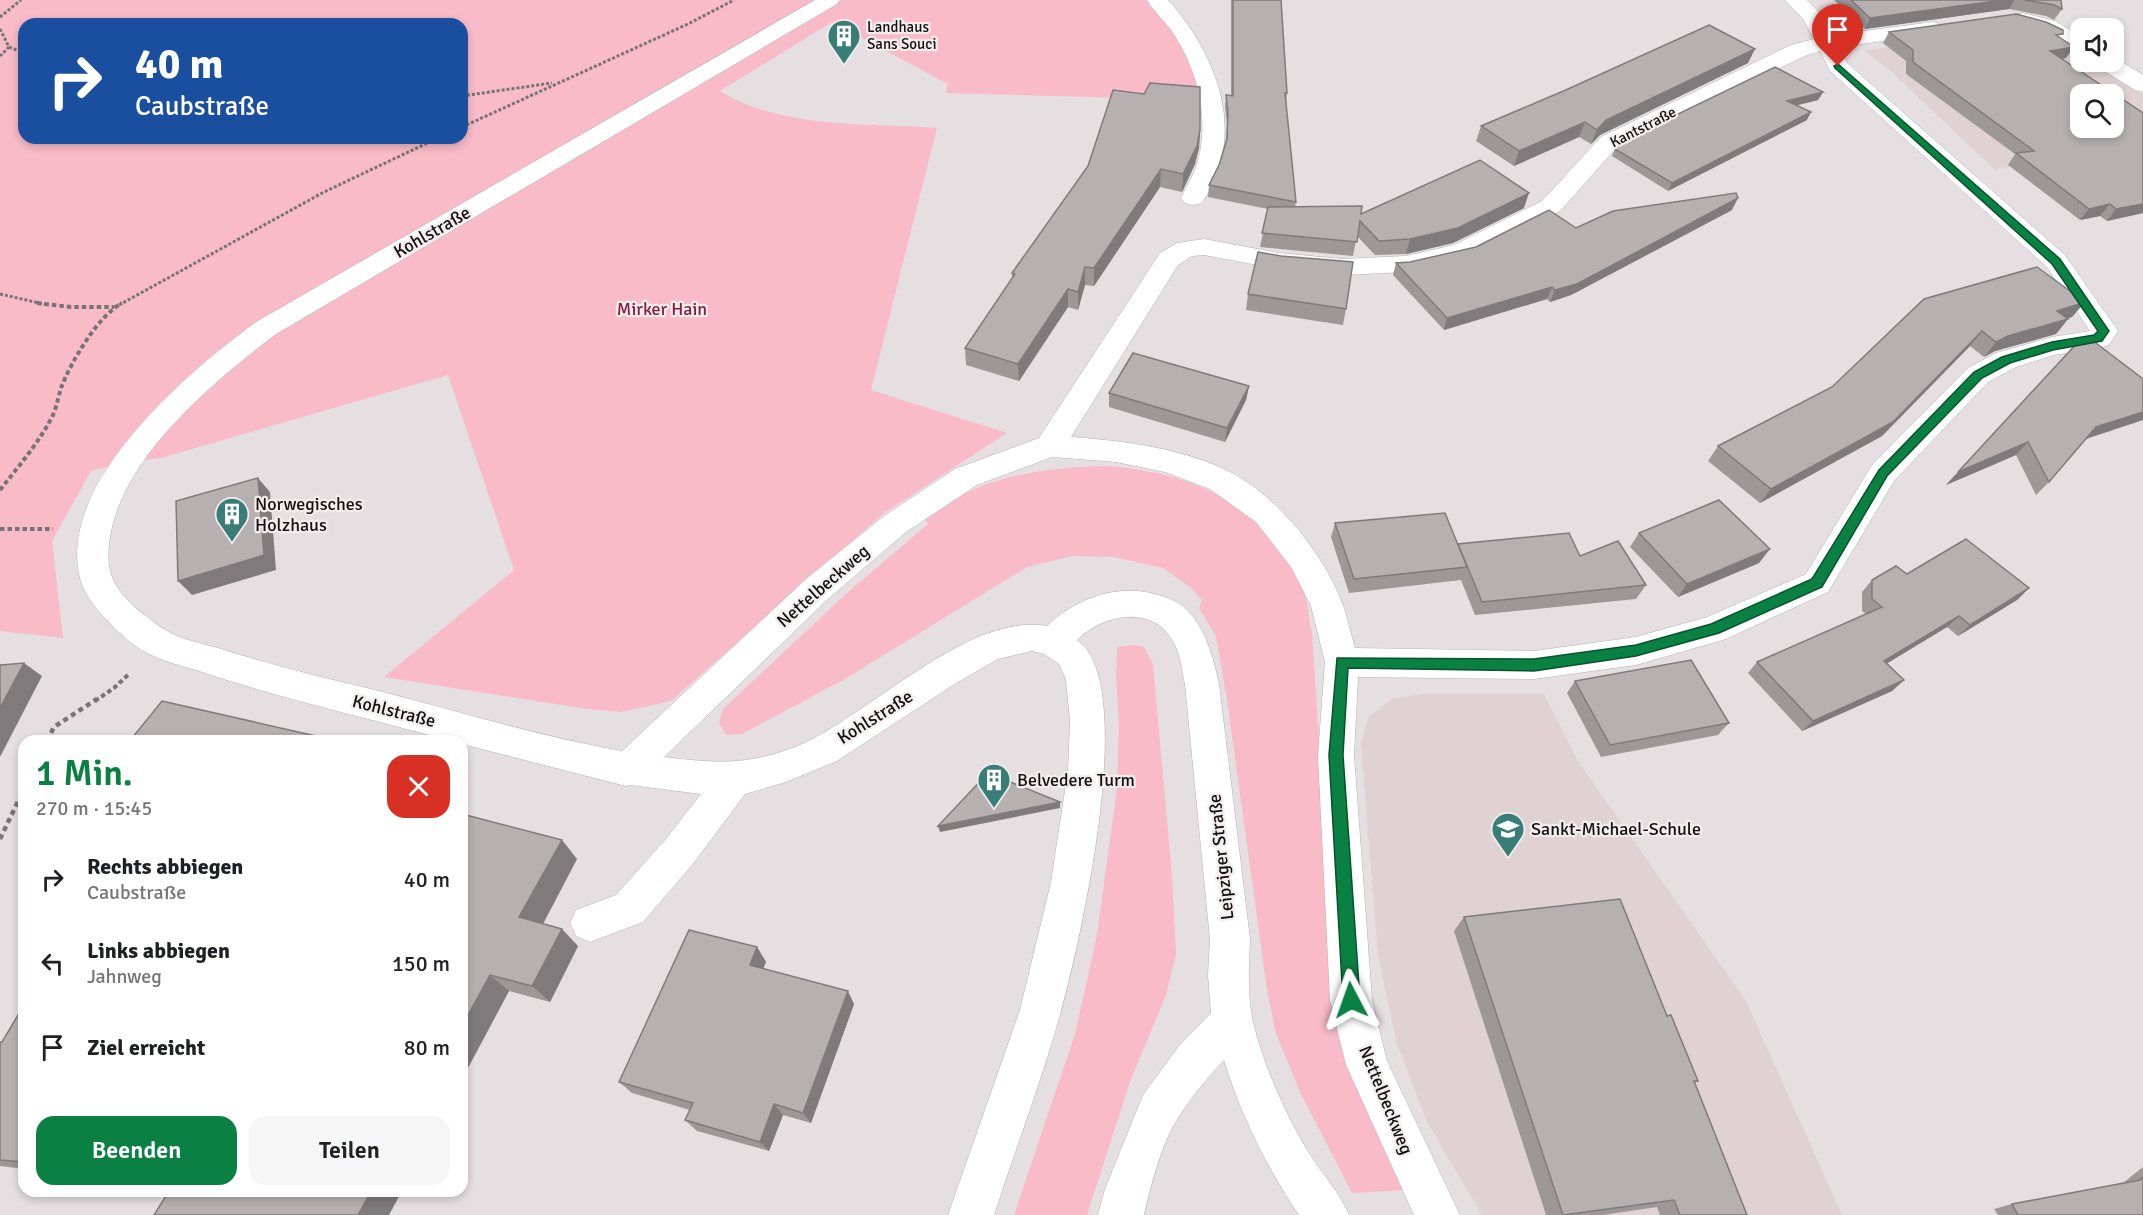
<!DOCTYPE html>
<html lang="de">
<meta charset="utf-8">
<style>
:root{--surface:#fff;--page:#f6f6f6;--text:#202124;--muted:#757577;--accent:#0b8043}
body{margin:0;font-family:Signika,sans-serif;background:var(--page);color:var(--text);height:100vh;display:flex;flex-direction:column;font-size:22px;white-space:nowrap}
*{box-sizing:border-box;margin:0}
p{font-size:20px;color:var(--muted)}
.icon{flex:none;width:33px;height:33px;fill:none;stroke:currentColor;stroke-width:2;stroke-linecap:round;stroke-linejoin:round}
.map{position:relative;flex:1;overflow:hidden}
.drawer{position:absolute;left:18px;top:735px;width:450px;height:462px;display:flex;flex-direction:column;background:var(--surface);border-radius:18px;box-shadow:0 3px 9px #0003}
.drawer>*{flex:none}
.guide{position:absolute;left:18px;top:18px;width:450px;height:126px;border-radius:18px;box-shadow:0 3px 9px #0003;background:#1a4fa0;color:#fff;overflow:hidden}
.buttons{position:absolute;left:2070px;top:18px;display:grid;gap:12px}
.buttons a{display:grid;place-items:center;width:54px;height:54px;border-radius:12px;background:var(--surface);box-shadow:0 3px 9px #0003;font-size:30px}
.pin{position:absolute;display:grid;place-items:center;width:51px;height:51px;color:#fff;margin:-62px -26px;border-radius:50% 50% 50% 0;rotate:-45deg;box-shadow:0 0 6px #0007}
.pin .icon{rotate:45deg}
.me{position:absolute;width:66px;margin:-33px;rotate:356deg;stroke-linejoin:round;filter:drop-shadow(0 0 4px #0008)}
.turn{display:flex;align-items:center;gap:21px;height:126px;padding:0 18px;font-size:27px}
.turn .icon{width:78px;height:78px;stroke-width:2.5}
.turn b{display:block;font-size:42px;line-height:51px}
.round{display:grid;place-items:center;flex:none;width:63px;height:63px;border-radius:18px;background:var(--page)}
.summary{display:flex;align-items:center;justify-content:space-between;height:102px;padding:0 18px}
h1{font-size:36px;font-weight:600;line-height:45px;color:var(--accent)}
.action{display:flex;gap:12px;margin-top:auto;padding:12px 18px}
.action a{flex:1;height:69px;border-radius:18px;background:var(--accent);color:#fff;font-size:24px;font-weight:600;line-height:69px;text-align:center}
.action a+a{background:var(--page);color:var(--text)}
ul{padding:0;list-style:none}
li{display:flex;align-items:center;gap:18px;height:84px;padding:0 18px}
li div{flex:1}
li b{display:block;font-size:22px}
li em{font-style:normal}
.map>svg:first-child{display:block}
.built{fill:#e0d1d3;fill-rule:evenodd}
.green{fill:#f8bbc7;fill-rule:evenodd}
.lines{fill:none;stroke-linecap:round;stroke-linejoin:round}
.minor-casing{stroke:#b7b1b2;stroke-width:1}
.path-far2{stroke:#787375;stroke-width:3;stroke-dasharray:3 2;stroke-linecap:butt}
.path-far1{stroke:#787375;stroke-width:4;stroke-dasharray:4.5 3;stroke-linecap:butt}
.path{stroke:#787375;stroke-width:4.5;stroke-dasharray:5 4;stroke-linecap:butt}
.minor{fill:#fff;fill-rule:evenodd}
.wall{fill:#9d9798}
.shaded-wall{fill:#7f7b7c}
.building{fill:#b6b0b1;stroke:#7f7b7c;stroke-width:1.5;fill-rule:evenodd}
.route{fill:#0b8043;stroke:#07532c;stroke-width:1.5}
.labels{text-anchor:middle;stroke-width:4.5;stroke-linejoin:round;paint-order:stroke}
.far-poi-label{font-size:15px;fill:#131011;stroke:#f3edee;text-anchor:start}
.far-street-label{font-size:15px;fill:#131011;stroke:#f3edee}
.street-label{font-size:18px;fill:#131011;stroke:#f3edee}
.park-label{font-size:18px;fill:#871c41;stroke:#f3edee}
.poi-label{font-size:18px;fill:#131011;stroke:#f3edee;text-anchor:start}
</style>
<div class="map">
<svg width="2143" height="1215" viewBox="0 0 2143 1215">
<rect width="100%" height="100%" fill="#e6dfe1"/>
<g class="built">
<path d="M2004,26L2061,39L2080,52V62H2094L2143,94V140L1995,170L1893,73L1865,51ZM2080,94H2114V128H2080Z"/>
<path d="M1421,694H1544L1578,761L1746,1001L1842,1215H1482L1427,1122L1397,1044L1378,956L1361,744L1368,718L1391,699Z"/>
</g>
<g class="green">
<path d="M0,0H1147L1164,16L1192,59L1202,100L946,93L948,84L832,22L720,91C781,129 866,123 937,128L871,390L1007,433L884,513L671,701L621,712L580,708L384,677L514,570L448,375L161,458L129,462L91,471L52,541L63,638L0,631ZM24,24H462V138H24Z"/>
<path d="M1109,466C1185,473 1249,496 1289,565C1294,573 1300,581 1303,589C1308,603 1309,620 1312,634L1336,999L1405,1190L1352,1193L1300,1092L1276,1034L1267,990L1228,707L1216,636L1199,608L1202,600L1190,587L1163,568L1114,557L1072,556L1027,567L845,679L742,734L726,735L719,723L723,709L848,592L928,524L924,518C941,508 958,496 977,488C1019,471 1063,467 1109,466Z"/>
<path d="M1132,645L1144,647L1153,664L1172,876L1176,954L1166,995L1131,1079L1087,1215H1014L1075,1034L1097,935L1117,788L1119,724L1116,676L1117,647Z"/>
</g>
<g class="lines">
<g class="minor-casing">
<g id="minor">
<path d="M815,0H840L837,4L276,334C214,381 123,456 110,537C108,550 107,565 112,577C120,599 148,619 167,631C182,640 201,643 218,648C268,664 319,677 371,689C454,710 537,736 622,751L806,579L884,516L955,469L1039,438L1160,253L1177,243L1204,239L1279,253L1342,259L1406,256L1454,245L1542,201L1601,137L1791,45L1814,39L1803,19L1785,0H1807L1817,10L1834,35L1933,22L1940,24L1944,28L1940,32L1933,34L1840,47L1847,63L2065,255L2118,331L2108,346L2054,355L2016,367L1988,382L1894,481L1828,592L1726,639L1636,665L1534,679L1358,677L1354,755L1372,1000L1387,1061L1460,1215H1414L1346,1065L1330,1000L1318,755L1325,662L1311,606L1291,567L1256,522L1210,489L1165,472L1116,462L1052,457L977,485L906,532L830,597L664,757C715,763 745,766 795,747C869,717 966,612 1047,626C1078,597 1120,582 1162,596C1170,599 1179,602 1186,609C1206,629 1213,657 1219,684L1250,939C1249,966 1247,995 1253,1022C1263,1064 1283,1108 1304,1145C1318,1170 1338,1189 1349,1215H1299C1267,1168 1241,1115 1224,1060C1206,1079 1188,1101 1175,1123C1161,1146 1150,1188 1144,1215H1098L1105,1189L1143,1095L1179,1046L1211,1013L1208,975L1210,939L1185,684C1182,672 1181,658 1176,647C1157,604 1106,612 1077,640C1140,683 1079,946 1061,1011C1042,1080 1016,1147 994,1215H948L1020,1010L1051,882L1068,771L1070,721L1066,680L1059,664L1044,654L1032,651L998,659L953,685L837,761L786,782L745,794L692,865L643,922L590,942L576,936L570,923L576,910L616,895L666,839L701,794L630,785L626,786L462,744V741H451C372,719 292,701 214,676C193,668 169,664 149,654C133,646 119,633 107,620C95,608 82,591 79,574C60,480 189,371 256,322ZM1820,51L1830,71L2047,267L2090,331L2052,337L1996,353L1968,368L1872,465L1806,574L1707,617L1636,637L1534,651L1355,648C1351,635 1348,621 1344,608C1327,558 1279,498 1232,473C1184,448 1124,441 1071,437L1178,265L1192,256L1204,255L1279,269L1342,275L1406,272L1471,257L1560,211L1617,147L1807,55Z"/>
<path d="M1147,0H1168C1218,56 1248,135 1202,203L1193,205L1184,203L1181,198C1186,187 1193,176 1197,165C1210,121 1199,74 1175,36C1167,23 1155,13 1147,0Z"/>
<path d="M2023,13L2055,21L2080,36V51L2072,50L2041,30L2016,23L2013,19L2016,15Z"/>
<path d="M2114,57L2143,75V92L2135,90L2098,67L2095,62H2114Z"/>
</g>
</g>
<g class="path-far2">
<path d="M0,17L21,0"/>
<path d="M0,29L9,47L0,56"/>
<path d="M9,47L24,53"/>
<path d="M462,96L552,83"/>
<path d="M462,127L688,24L734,0"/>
<path d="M0,294L48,305"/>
<path d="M119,305L324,192L438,138"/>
</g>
<g class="path-far1">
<path d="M37,303L71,307H114"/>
<path d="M0,490C18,467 37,445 51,419C56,410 58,398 61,388C71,362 97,317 122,303"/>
<path d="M0,529H53"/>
<path d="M95,701L114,688L130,673"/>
</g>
<g class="path">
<path d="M47,741L54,727L97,699"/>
<path d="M0,839L24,789"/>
</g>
<use href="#minor" class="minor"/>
</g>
<g class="wall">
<path d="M1231,0H1281L1287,93L1286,102L1296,202L1295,207L1361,214L1524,208L1453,243L1406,254L1375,255L1357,236L1353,256L1260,247L1268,209L1208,197L1209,185L1219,165L1226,142L1227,124L1225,108L1226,95L1231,96Z"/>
<path d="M1834,0H2061L2062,9L2054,20L2046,16L2009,9L1865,29Z"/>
<path d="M1889,32L2060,38L2066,58L2062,59L2143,113V213L2107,221L2100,216L2080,220L2008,165L2015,154L1906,74V61L1883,43Z"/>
<path d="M1748,63L1600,135L1591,144L1579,137L1514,166L1476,141L1481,126Z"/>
<path d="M1823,92L1818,100L1797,105L1807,120L1668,191L1612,156L1615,149Z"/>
<path d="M1200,130L1199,148L1195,164L1182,192L1160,187L1094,286L1085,285L1078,310L1068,307L1019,381L966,365L965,348L1012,280V273Z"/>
<path d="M1732,210L1571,295L1550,302L1547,299L1444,330L1393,275L1396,263L1410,262L1476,247L1576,228Z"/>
<path d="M1248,294L1346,309L1343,325L1246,310Z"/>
<path d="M1924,299L2085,302L2072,317L2067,319H2068L2056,334L1995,351L1984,357L1970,346L1882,436L1760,503L1708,461L1718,446L1832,387Z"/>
<path d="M2078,342L2085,439L2049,482L2036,495L2016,455L1946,485Z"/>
<path d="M1249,386L1246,400L1225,442L1109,407V393Z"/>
<path d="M1335,523L1458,544L1580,556L1646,585L1636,599L1475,615L1461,580L1349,593L1331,537Z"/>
<path d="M1639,533L1759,563L1678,597L1630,547Z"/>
<path d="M1907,574L2029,588L2017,600L1958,636L1947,627L1887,663L1904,680L1892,691L1802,731L1748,673L1757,662L1866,614L1862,611V592L1872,580Z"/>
<path d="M1575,681L1729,723L1718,735L1601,757L1567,693Z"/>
<path d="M462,814L577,859L543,924L578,946L550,1002L509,991L462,1079Z"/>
<path d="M1464,917L1667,1016L1698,1081L1694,1083L1747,1215H1660L1657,1207L1603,1215H1546L1454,931Z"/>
<path d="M757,947L766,962L763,968L854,1004L811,1123L783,1115L769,1151L697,1131L685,1120L690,1110L632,1093L619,1082Z"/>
<path d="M24,1005V1169L0,1166V1042H2Z"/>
<path d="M2143,1167V1215H1998L1994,1209L2012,1204L2123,1183Z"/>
</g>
<g class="shaded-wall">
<path d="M2003,0H2014L2009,9L1865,29L1870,18Z"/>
<path d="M2074,47L2066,58L2042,62L2050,51Z"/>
<path d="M1755,49L1748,63L1600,135L1591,144L1597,130L1606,120Z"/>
<path d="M1823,92L1818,100L1783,109L1787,101Z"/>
<path d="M1811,112L1807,120L1668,191L1672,183Z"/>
<path d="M1585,122L1579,137L1514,166L1519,151Z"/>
<path d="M1200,130L1199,148L1195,164L1182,192L1183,174Z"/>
<path d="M1161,169L1160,187L1094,286V268Z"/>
<path d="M1529,193L1524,208L1453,243L1406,254L1410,239Z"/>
<path d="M1738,198L1732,210L1571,295L1550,302L1555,290Z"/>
<path d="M2110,204L2100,216L2080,220L2089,209Z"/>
<path d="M2143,204V213L2107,221L2116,209Z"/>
<path d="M1085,267V285L1078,310V292Z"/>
<path d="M1552,287L1547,299L1444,330L1447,318Z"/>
<path d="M1068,289V307L1019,381L1018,364Z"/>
<path d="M2085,302L2072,317L2044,325L2057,311Z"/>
<path d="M2068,319L2056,334L1995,351L1984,357L1996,342L2008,336Z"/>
<path d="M1982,331L1970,346L1882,436L1760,503L1771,489Z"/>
<path d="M1249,386L1246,400L1225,442L1227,428Z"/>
<path d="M2143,412V420L2083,440L2096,427Z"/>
<path d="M2028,442L2016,455L1946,485L1958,472Z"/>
<path d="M258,478L270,492L276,570L192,595L178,581Z"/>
<path d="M1770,549L1759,563L1678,597L1687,584Z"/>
<path d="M2029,588L2017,600L1958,636L1970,625Z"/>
<path d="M1959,616L1947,627L1873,672L1884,661Z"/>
<path d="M24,663L42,676L0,757V708Z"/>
<path d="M1904,680L1892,691L1802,731L1813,721Z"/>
<path d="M1060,802V808L940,832L938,826Z"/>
<path d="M562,840L577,859L537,935L519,917Z"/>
<path d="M562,929L578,946L550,1002L532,986Z"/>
<path d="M757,947L766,962L759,979L750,965Z"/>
<path d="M490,975L509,991L462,1079V1026Z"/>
<path d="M848,991L854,1004L811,1123L803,1113Z"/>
<path d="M774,1104L783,1115L769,1151L760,1142Z"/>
<path d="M371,1191H402L389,1215H358Z"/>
</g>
<g class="building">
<path d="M1233,0H1281L1287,93H1285L1296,202L1209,185L1219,165L1227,139L1228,111L1226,95L1233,96Z"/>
<path d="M1851,0H2003L1870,18Z"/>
<path d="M2025,0H2061L2062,9L2054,5Z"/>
<path d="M2016,14L2046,22L2063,30V34L2056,35L2074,47L2050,51L2143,113V204L2116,209L2110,204L2089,209L2016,153L2034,151L1913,62V50L1889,32ZM2080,94H2114V128H2080Z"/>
<path d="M1709,25L1755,49L1606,120L1597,130L1585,122L1519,151L1481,126L1568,89Z"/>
<path d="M1775,67L1823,92L1787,101L1811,112L1672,183L1615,149L1622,141Z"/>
<path d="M1150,83L1200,87V130L1197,146L1183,174L1161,169L1094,268L1085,267L1078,292L1068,289L1018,364L965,348L1015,274L1012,273L1088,166L1113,90L1144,94Z"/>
<path d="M1480,160L1529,193L1458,228L1410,239L1379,241L1360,221L1357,242L1262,233L1268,207L1362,206L1361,214Z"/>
<path d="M1736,193L1738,198L1577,284L1555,290L1552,287L1447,318L1396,263L1410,262L1476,247L1549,210L1576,228L1613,211Z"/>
<path d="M1258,252L1281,256L1353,262L1346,309L1248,294Z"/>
<path d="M2037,267L2085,302L2057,311L2068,319L2008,336L1996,342L1982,331L1893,422L1771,489L1718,446L1832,387L1924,299Z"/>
<path d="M2092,340L2143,379V412L2096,427L2049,482L2028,442L1958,472L2078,342Z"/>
<path d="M1133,353L1249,386L1227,428L1109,393Z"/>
<path d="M258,478L264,555L178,581L176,501Z"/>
<path d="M1719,500L1770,549L1687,584L1639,533Z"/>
<path d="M1445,513L1467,567L1354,579L1335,523Z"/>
<path d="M1569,533L1580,556L1618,541L1646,585L1482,602L1458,544Z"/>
<path d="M1966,539L2029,588L1970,625L1959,616L1884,661L1904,680L1813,721L1757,662L1882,607L1872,599V580L1896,566L1907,574Z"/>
<path d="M1691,660L1729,723L1610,745L1575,681Z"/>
<path d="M24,663L0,708V665Z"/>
<path d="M162,701L338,741H146L132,738Z"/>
<path d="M988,773L1060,802L938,826Z"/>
<path d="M462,814L562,840L519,917L562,929L532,986L490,975L462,1026Z"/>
<path d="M1620,899L1667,1016L1671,1015L1698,1081H1694L1747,1215H1680L1674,1200L1563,1215L1464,917Z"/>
<path d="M689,930L757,947L750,965L848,991L803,1113L774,1104L760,1142L685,1120L693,1103L619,1082Z"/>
<path d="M24,1005V1162L0,1160V1042H2Z"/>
<path d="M2143,1177V1215H2018L2012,1204L2140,1180Z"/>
<path d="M169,1191H371L358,1215H154Z"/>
</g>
<path class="route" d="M1838,64L2060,259L2109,331L2102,341L2053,350L2010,363L1982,378L1887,476L1822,587L1719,633L1636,656L1534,671L1348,668L1343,755L1360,1000L1357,1007L1351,1009L1345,1007L1343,1000L1329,755L1337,658L1534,659L1636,645L1711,624L1812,579L1879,470L1974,372L2002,357L2052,342L2094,335L2098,331L2052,264L1835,68L1834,66Z"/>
<defs>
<g id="building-pin" transform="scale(1.725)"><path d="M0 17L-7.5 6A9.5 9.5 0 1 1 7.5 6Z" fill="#387e76" stroke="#f3edee"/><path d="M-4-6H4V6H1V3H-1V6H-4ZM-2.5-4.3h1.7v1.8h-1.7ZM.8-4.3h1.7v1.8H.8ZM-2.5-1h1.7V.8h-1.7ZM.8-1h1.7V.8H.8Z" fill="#fff"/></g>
<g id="school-pin" transform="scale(1.725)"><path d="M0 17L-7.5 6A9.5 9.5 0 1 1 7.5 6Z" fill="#387e76" stroke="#f3edee"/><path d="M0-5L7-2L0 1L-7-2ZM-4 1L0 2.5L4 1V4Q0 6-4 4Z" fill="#fff"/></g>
</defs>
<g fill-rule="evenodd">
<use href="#building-pin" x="844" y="36"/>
<use href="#building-pin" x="232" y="514"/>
<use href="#building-pin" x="994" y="780"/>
<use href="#school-pin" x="1508" y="829"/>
</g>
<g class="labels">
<g class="far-poi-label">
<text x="867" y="32">Landhaus<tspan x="867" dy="17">Sans Souci</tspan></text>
</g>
<g class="far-street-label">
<text transform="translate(1643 127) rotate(-27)" y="5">Kantstraße</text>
</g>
<g class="street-label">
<text transform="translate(432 232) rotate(-30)" y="6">Kohlstraße</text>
<text transform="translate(823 586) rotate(-41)" y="6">Nettelbeckweg</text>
<text transform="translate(394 711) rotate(14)" y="6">Kohlstraße</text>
<text transform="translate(875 717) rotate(-32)" y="6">Kohlstraße</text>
<text transform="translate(1221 857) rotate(-96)" y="6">Leipziger Straße</text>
<text transform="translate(1386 1100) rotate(68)" y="6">Nettelbeckweg</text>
</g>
<g class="park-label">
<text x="662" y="315">Mirker Hain</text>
</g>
<g class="poi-label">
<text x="255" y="510">Norwegisches<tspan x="255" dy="21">Holzhaus</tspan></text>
<text x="1017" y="786">Belvedere Turm</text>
<text x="1531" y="835">Sankt-Michael-Schule</text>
</g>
</g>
</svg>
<div class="buttons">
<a><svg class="icon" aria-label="sound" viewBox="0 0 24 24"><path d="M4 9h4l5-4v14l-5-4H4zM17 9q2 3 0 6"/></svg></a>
<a><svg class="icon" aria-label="search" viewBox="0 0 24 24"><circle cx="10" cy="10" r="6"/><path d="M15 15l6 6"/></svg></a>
</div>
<div class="pin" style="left:1838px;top:66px;background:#d93025"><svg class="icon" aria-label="arrive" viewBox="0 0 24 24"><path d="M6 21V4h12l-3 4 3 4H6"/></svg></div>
<svg class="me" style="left:1351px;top:1000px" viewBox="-20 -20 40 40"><path d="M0-17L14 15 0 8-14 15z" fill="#0b8043" stroke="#fff" stroke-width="4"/></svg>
<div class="guide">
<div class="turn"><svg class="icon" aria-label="right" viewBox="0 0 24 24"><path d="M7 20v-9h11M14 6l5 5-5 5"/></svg><div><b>40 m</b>Caubstraße</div></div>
</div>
<section class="drawer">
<div class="summary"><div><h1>1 Min.</h1><p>270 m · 15:45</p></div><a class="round" style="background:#d93025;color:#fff"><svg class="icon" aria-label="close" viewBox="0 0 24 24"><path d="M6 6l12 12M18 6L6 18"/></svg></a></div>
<ul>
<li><svg class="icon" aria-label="right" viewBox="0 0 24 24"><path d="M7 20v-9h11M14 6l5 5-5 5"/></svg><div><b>Rechts abbiegen</b><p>Caubstraße</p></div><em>40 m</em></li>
<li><svg class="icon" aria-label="left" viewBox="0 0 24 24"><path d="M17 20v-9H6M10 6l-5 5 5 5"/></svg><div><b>Links abbiegen</b><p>Jahnweg</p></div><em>150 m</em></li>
<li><svg class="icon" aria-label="arrive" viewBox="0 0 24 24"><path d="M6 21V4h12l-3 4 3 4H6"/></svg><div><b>Ziel erreicht</b></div><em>80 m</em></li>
</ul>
<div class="action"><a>Beenden</a><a>Teilen</a></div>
</section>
</div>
